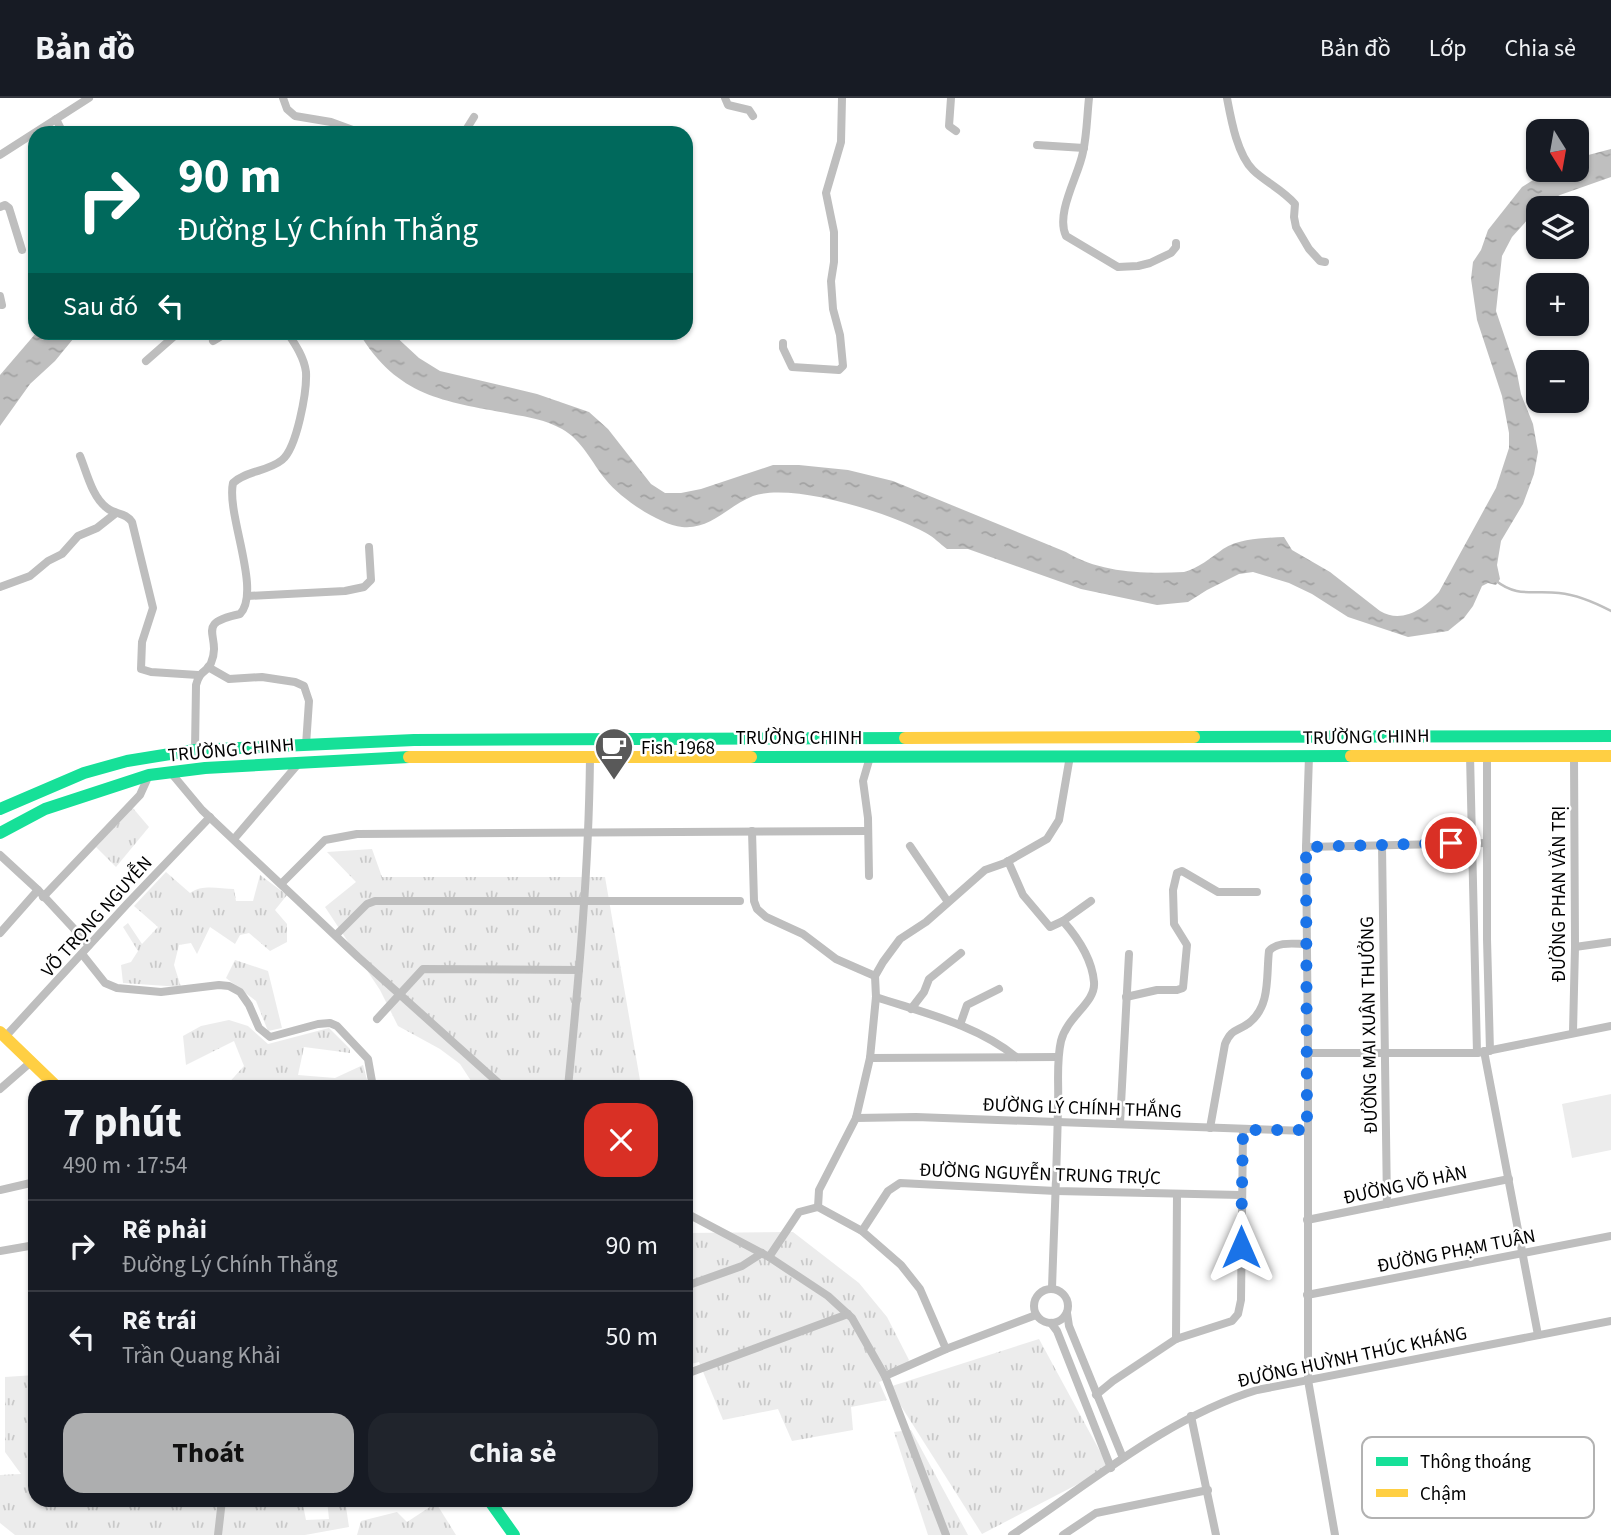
<!DOCTYPE html>
<html lang="vi">
<meta charset="utf-8">
<style>
:root{--surface:#171b24;--page:#20242c;--text:#f1f3f6;--muted:#9ea1a6;--line:#363941;--accent:#adaeaf}
body{margin:0;font-family:"Source Sans 3",sans-serif;background:var(--page);color:var(--text);height:100vh;display:flex;flex-direction:column;font-size:26px;white-space:nowrap}
*{box-sizing:border-box;margin:0}
p{font-size:23px;color:var(--muted)}
.icon{flex:none;width:38px;height:38px;fill:none;stroke:currentColor;stroke-width:2;stroke-linecap:round;stroke-linejoin:round}
.map{position:relative;flex:1;overflow:hidden}
.drawer{position:absolute;left:28px;top:982px;width:665px;height:427px;display:flex;flex-direction:column;background:var(--surface);border-radius:21px;box-shadow:0 2px 5px #0004}
.drawer>*{flex:none}
.hud{position:absolute;left:28px;top:28px;width:665px;height:214px;border-radius:21px;box-shadow:0 2px 5px #0004;background:#00695c;color:#fff;overflow:hidden}
.needle{width:46px;rotate:169deg}
.tools{position:absolute;left:1526px;top:21px;display:grid;gap:14px}
.tools a{display:grid;place-items:center;width:63px;height:63px;border-radius:14px;background:var(--surface);box-shadow:0 2px 5px #0004;font-size:35px}
.pin{position:absolute;display:grid;place-items:center;width:60px;height:60px;color:#fff;margin:-30px;border:4px solid #fff;border-radius:50%;box-shadow:0 2px 7px #0007}
.me{position:absolute;width:77px;margin:-38px;rotate:0deg;stroke-linejoin:round;filter:drop-shadow(0 0 5px #0008)}
.turn{display:flex;align-items:center;gap:24px;height:147px;padding:0 35px;font-size:32px}
.turn .icon{width:91px;height:91px;stroke-width:2.5}
.turn b{display:block;font-size:49px;line-height:60px}
.then{display:flex;align-items:center;height:66px;padding:0 35px;background:#0003;gap:14px;font-size:26px}
.round{display:grid;place-items:center;flex:none;width:74px;height:74px;border-radius:21px;background:var(--page)}
.summary{display:flex;align-items:center;justify-content:space-between;height:119px;padding:0 35px}
h1{font-size:42px;font-weight:700;line-height:52px}
.button{display:flex;gap:14px;margin-top:auto;padding:14px 35px}
.button a{flex:1;height:80px;border-radius:21px;background:var(--accent);color:#111;font-size:28px;font-weight:700;line-height:80px;text-align:center}
.button a+a{background:var(--page);color:var(--text)}
ul{padding:0;list-style:none}
li{display:flex;align-items:center;gap:21px;height:91px;padding:0 35px;border-top:2px solid var(--line)}
li div{flex:1}
li b{display:block;font-size:26px}
li em{font-style:normal}
header{display:flex;align-items:center;gap:42px;box-sizing:border-box;height:98px;padding:0 35px;background:var(--surface);border-bottom:2px solid var(--line)}
header strong{font-size:33px}
nav{display:flex;gap:38px;margin-inline-start:auto;font-size:24px}
.map>svg:first-child{display:block}
.grass{fill:url(#grass-tufts)}
.pitch{fill:#ececec}
.water{fill:url(#water-ripples)}
.lines{fill:none;stroke-linecap:round;stroke-linejoin:round}
.stream{stroke:#bfbfbf;stroke-width:2.5}
.street{stroke:#bebebe;stroke-width:8}
.fast{stroke:#16e098;stroke-width:12}
.slow{stroke:#ffcf43;stroke-width:12}
.route{stroke:#1a73e8;stroke-width:12;stroke-dasharray:0 21.6}
.labels{text-anchor:middle;stroke-width:5;stroke-linejoin:round;paint-order:stroke}
.street-label{font-size:19px;fill:#000;stroke:#fff}
.poi-label{font-size:19px;fill:#000;stroke:#fff;text-anchor:start}
.key{fill:#fff;stroke:#b2b2b2;stroke-width:2}
.key-label{font-size:19px;fill:#000}
</style>
<header>
<strong>Bản đồ</strong>
<nav><a>Bản đồ</a><a>Lớp</a><a>Chia sẻ</a></nav>
</header>
<div class="map">
<svg width="1611" height="1437" viewBox="0 0 1611 1437">
<defs>
<pattern id="grass-tufts" width="24" height="20" patternUnits="userSpaceOnUse" patternTransform="scale(1.75)"><rect width="24" height="20" fill="#ececec"/><path d="M3 7l-1-3M5 7V3M7 7l1-3M15 17l-1-3M17 17v-4M19 17l1-3" fill="none" stroke="#c9c9c9"/></pattern>
<pattern id="water-ripples" width="26" height="14" patternUnits="userSpaceOnUse" patternTransform="scale(1.75)"><rect width="26" height="14" fill="#bfbfbf"/><path d="M2 4q2-2 4 0t4 0M15 11q2-2 4 0t4 0" fill="none" stroke="#a2a2a2"/></pattern>
</defs>
<rect width="100%" height="100%" fill="#fff"/>
<g class="grass">
<path d="M132,709L149,729L116,769L96,749Z"/>
<path d="M372,751L382,779H605L641,988L475,989L460,966L440,951L398,928L380,892L325,809L356,784L327,754Z"/>
<path d="M166,774L190,795C203,786 219,791 234,791L236,803H253L260,777L287,797L275,812L287,826V844L270,853L249,835L240,837L235,846L210,829L197,856L191,845L179,847L174,867L181,889L123,885L121,867L131,864L138,853L123,829L128,825L142,846L158,829L134,808Z"/>
<path d="M235,862L268,873L282,930L268,933L256,903L226,880Z"/>
<path d="M229,922L248,928L268,946L329,930L350,951V955L304,949L298,977L335,980L363,967L369,989H225L244,968L234,943L186,967L183,938L201,928Z"/>
<path d="M793,1134L859,1185L887,1219L909,1262L899,1276L879,1284L887,1302L851,1309L853,1332L792,1343L778,1311L723,1322L699,1264L686,1267V1135Z"/>
<path d="M1039,1241L1109,1370L982,1436L889,1289Z"/>
<path d="M35,1277V1402H302L306,1422L329,1421L327,1402H345L349,1429L305,1437H15L0,1425V1377L21,1376L5,1354V1279Z"/>
<path d="M911,1332L968,1437H928L894,1334Z"/>
<path d="M436,1405L456,1437H357L361,1423L397,1414L407,1424Z"/>
</g>
<path class="pitch" d="M1611,996V1052L1572,1060L1562,1006Z"/>
<g class="water">
<path d="M1611,51V79L1560,97L1538,110L1512,139L1502,158L1496,213L1517,275L1521,296L1533,326L1538,354L1534,376L1523,406L1501,443L1497,467L1500,481L1496,487L1488,485L1482,488L1473,508L1464,520L1448,533L1408,539L1348,519L1312,496L1289,485L1253,474L1239,476L1207,492L1188,504L1157,507L1081,491L968,451H947C940,446 934,439 926,435C890,415 792,384 753,398C728,408 710,432 682,429C660,427 620,400 606,382C592,365 582,342 562,331C546,322 528,319 511,316C443,303 398,299 359,235H392L419,260L440,273L537,296L589,314L608,331L651,386L665,395H681L701,391L773,367H799L848,372L893,383L1066,454C1100,475 1144,476 1184,474C1197,471 1212,459 1223,451C1240,440 1265,440 1284,439L1292,452L1330,474L1380,513C1402,526 1424,511 1439,494L1496,390L1509,350V335L1502,298L1477,222L1471,181L1473,164L1481,152L1488,132L1522,89L1549,72H1577V60Z"/>
<path d="M36,235H78L55,263L30,286L0,328V277Z"/>
</g>
<g class="lines">
<path class="stream" d="M1495,482C1517,500 1533,492 1559,495C1578,497 1594,504 1611,513"/>
<g class="street">
<path d="M283,0L287,11L295,18L331,24L361,35"/>
<path d="M725,0L728,7L749,12L753,18"/>
<path d="M951,0L949,28L956,33"/>
<path d="M1089,0C1087,18 1087,36 1083,54C1079,77 1055,115 1066,138L1118,169L1138,168L1150,165L1171,155L1176,149V145"/>
<path d="M1227,0C1231,21 1237,56 1253,72C1264,83 1283,92 1295,106L1294,119L1296,129L1309,151L1320,163L1325,164"/>
<path d="M56,21L63,35"/>
<path d="M464,35L474,19"/>
<path d="M1037,47L1084,50"/>
<path d="M0,57L89,0"/>
<path d="M0,109L5,107L9,110L22,152"/>
<path d="M0,198L2,207"/>
<path d="M213,243L228,234"/>
<path d="M783,245V250L792,269L839,272L843,268L840,237L833,211L831,183L834,164V134L826,95L841,44L842,0"/>
<path d="M146,263L179,234"/>
<path d="M80,358C87,375 92,399 107,410C116,417 125,414 132,424L153,510L142,544L141,571L151,574L198,577"/>
<path d="M0,489L30,478L48,463L62,456L78,438L97,430L116,415"/>
<path d="M247,498L345,493L364,489L371,482L369,449"/>
<path d="M208,569L229,581L262,579L295,584L304,588L309,603L306,647"/>
<path d="M195,652L196,587C200,571 207,575 211,565C223,537 192,526 240,516C262,493 226,416 233,385C247,372 267,374 282,362C297,350 307,293 306,274C304,259 295,246 287,234"/>
<path d="M1470,657L1477,955"/>
<path d="M1487,657V841L1490,953"/>
<path d="M1309,658L1306,749L1308,955V1282L1335,1437"/>
<path d="M172,676L202,712L358,859L503,989"/>
<path d="M752,733L754,803L757,811L766,819L803,836L836,861L875,878"/>
<path d="M234,741L299,665"/>
<path d="M1382,747L1387,1106"/>
<path d="M910,748L948,804"/>
<path d="M1306,749L1487,745"/>
<path d="M0,757L38,792L89,847"/>
<path d="M1008,763L1023,797L1050,829L1063,823L1091,803"/>
<path d="M869,778L868,720L863,683L870,659"/>
<path d="M281,786L325,742L357,736L868,733"/>
<path d="M43,799L140,697L149,677"/>
<path d="M0,835L38,792"/>
<path d="M336,837L367,806L375,803H740"/>
<path d="M1575,849L1611,844"/>
<path d="M82,856L105,885L117,890L161,894L219,887L229,888L240,894L249,907L259,930L270,939L318,926L330,925L337,928L368,961L373,989"/>
<path d="M876,899C924,915 977,927 1016,959"/>
<path d="M1126,899L1157,892H1177L1183,890L1187,847L1174,826L1173,792L1177,775L1182,773L1218,794H1257"/>
<path d="M911,911L924,894L929,881L961,855"/>
<path d="M377,921L423,871L579,872"/>
<path d="M960,927L967,907L999,891"/>
<path d="M1573,934L1575,849L1574,658"/>
<path d="M5,939L127,806L210,719"/>
<path d="M1484,953L1538,1237"/>
<path d="M1308,955H1477L1611,928"/>
<path d="M870,960L1058,959"/>
<path d="M568,989C579,879 589,769 590,658"/>
<path d="M0,991L31,964"/>
<path d="M856,1020L916,1019L1307,1033"/>
<path d="M1120,1025L1129,856"/>
<path d="M1210,1030L1225,946C1232,930 1237,934 1249,925C1271,908 1266,878 1269,853C1278,843 1294,846 1306,846"/>
<path d="M0,1092L35,1084"/>
<path d="M818,1109L819,1092L856,1020L870,960L876,899L875,878L883,864L900,841L926,824L985,772L1005,765L1047,741L1059,722L1070,658"/>
<path d="M818,1109L862,1133L901,1167L920,1191L946,1251"/>
<path d="M686,1115L769,1159L828,1198L852,1220L885,1278L946,1437"/>
<path d="M1307,1122L1509,1081"/>
<path d="M862,1133L888,1093L900,1085L1056,1093L1241,1097"/>
<path d="M0,1153L35,1147"/>
<path d="M769,1159L799,1114L818,1109"/>
<path d="M686,1188L742,1168L762,1155"/>
<path d="M1052,1190C1054,1129 1057,1068 1058,1007C1059,985 1056,965 1061,943C1067,918 1096,905 1094,884C1092,861 1078,840 1063,823"/>
<circle cx="1051" cy="1208" r="17"/>
<path d="M1307,1197L1611,1138"/>
<path d="M1067,1215L1069,1228L1123,1360"/>
<path d="M1051,1225L1057,1233L1111,1370"/>
<path d="M1176,1241L1177,1096"/>
<path d="M686,1276L848,1216"/>
<path d="M885,1278L946,1251L1036,1217"/>
<path d="M1096,1297L1113,1283L1176,1241L1232,1223L1238,1216L1241,1202L1243,1032"/>
<path d="M1191,1318L1216,1437"/>
<path d="M218,1437L222,1402"/>
<path d="M1012,1437C1089,1386 1168,1319 1257,1292L1611,1223"/>
<path d="M1063,1437L1096,1415L1208,1392"/>
</g>
<g class="fast">
<path d="M1194,639L1611,638"/>
<path d="M751,659L1351,658"/>
<path d="M0,711L84,675L127,663L195,652L414,642L905,640"/>
<path d="M0,735L45,711L149,677L205,670L409,659"/>
<path d="M489,1402L514,1437"/>
</g>
<g class="slow">
<path d="M905,640L1194,639"/>
<path d="M1351,658H1611"/>
<path d="M409,659H751"/>
<path d="M0,934L57,989"/>
</g>
</g>
<g class="lines">
<path class="route" d="M1241,1149L1243,1032H1307L1306,749L1451,745"/>
</g>
<defs>
<g id="cafe-pin" transform="scale(2.0125)"><path d="M0 17L-7.5 6A9.5 9.5 0 1 1 7.5 6Z" fill="#595959" stroke="#fff"/><path d="M-5.5-4.5H6V0H3Q3 3.5 0 3.5H-2.5Q-5.5 3.5-5.5 0ZM3-3.2v2h1.7v-2ZM-6 4.5H4V6H-6Z" fill="#fff"/></g>
</defs>
<g fill-rule="evenodd">
<use href="#cafe-pin" x="614" y="649"/>
</g>
<g class="labels">
<g class="street-label">
<text transform="translate(1366 638) rotate(-1)" y="7">TRƯỜNG CHINH</text>
<text x="799" y="646">TRƯỜNG CHINH</text>
<text transform="translate(231 651) rotate(-5)" y="7">TRƯỜNG CHINH</text>
<text transform="translate(1558 796) rotate(-90)" y="7">ĐƯỜNG PHAN VĂN TRỊ</text>
<text transform="translate(96 818) rotate(-48)" y="7">VÕ TRỌNG NGUYỄN</text>
<text transform="translate(1368 927) rotate(-91)" y="7">ĐƯỜNG MAI XUÂN THƯỞNG</text>
<text transform="translate(1082 1009) rotate(2)" y="7">ĐƯỜNG LÝ CHÍNH THẮNG</text>
<text transform="translate(1040 1075) rotate(2)" y="7">ĐƯỜNG NGUYỄN TRUNG TRỰC</text>
<text transform="translate(1405 1086) rotate(-12)" y="7">ĐƯỜNG VÕ HÀN</text>
<text transform="translate(1456 1152) rotate(-11)" y="7">ĐƯỜNG PHẠM TUÂN</text>
<text transform="translate(1352 1258) rotate(-12)" y="7">ĐƯỜNG HUỲNH THÚC KHÁNG</text>
</g>
<g class="poi-label">
<text x="641" y="656">Fish 1968</text>
</g>
</g>
<rect x="1362" y="1339" width="232" height="81" rx="10" class="key"/>
<rect x="1376" y="1359" width="32" height="9" fill="#16e098"/>
<rect x="1376" y="1391" width="32" height="8" fill="#ffcf43"/>
<g class="key-label">
<text x="1420" y="1370">Thông thoáng</text>
<text x="1420" y="1402">Chậm</text>
</g>
</svg>
<div class="tools">
<a><svg class="needle" viewBox="-14 -14 28 28"><path d="M0-13l5 13h-10z" fill="#e53935"/><path d="M0 13l5-13h-10z" fill="#9ea1a6"/></svg></a>
<a><svg class="icon" aria-label="layers" viewBox="0 0 24 24"><path d="M12 4l9 5-9 5-9-5zM3 14l9 5 9-5"/></svg></a>
<a>+</a>
<a>−</a>
</div>
<div class="pin" style="left:1451px;top:745px;background:#d93025"><svg class="icon" aria-label="arrive" viewBox="0 0 24 24"><path d="M6 21V4h12l-3 4 3 4H6"/></svg></div>
<svg class="me" style="left:1241px;top:1149px" viewBox="-20 -20 40 40"><path d="M0-17L14 15 0 8-14 15z" fill="#1a73e8" stroke="#fff" stroke-width="4"/></svg>
<div class="hud">
<div class="turn"><svg class="icon" aria-label="right" viewBox="0 0 24 24"><path d="M7 20v-9h11M14 6l5 5-5 5"/></svg><div><b>90 m</b>Đường Lý Chính Thắng</div></div>
<div class="then">Sau đó<svg class="icon" aria-label="left" viewBox="0 0 24 24"><path d="M17 20v-9H6M10 6l-5 5 5 5"/></svg></div>
</div>
<section class="drawer">
<div class="summary"><div><h1>7 phút</h1><p>490 m · 17:54</p></div><a class="round" style="background:#d93025;color:#fff"><svg class="icon" aria-label="close" viewBox="0 0 24 24"><path d="M6 6l12 12M18 6L6 18"/></svg></a></div>
<ul>
<li><svg class="icon" aria-label="right" viewBox="0 0 24 24"><path d="M7 20v-9h11M14 6l5 5-5 5"/></svg><div><b>Rẽ phải</b><p>Đường Lý Chính Thắng</p></div><em>90 m</em></li>
<li><svg class="icon" aria-label="left" viewBox="0 0 24 24"><path d="M17 20v-9H6M10 6l-5 5 5 5"/></svg><div><b>Rẽ trái</b><p>Trần Quang Khải</p></div><em>50 m</em></li>
</ul>
<div class="button"><a>Thoát</a><a>Chia sẻ</a></div>
</section>
</div>
